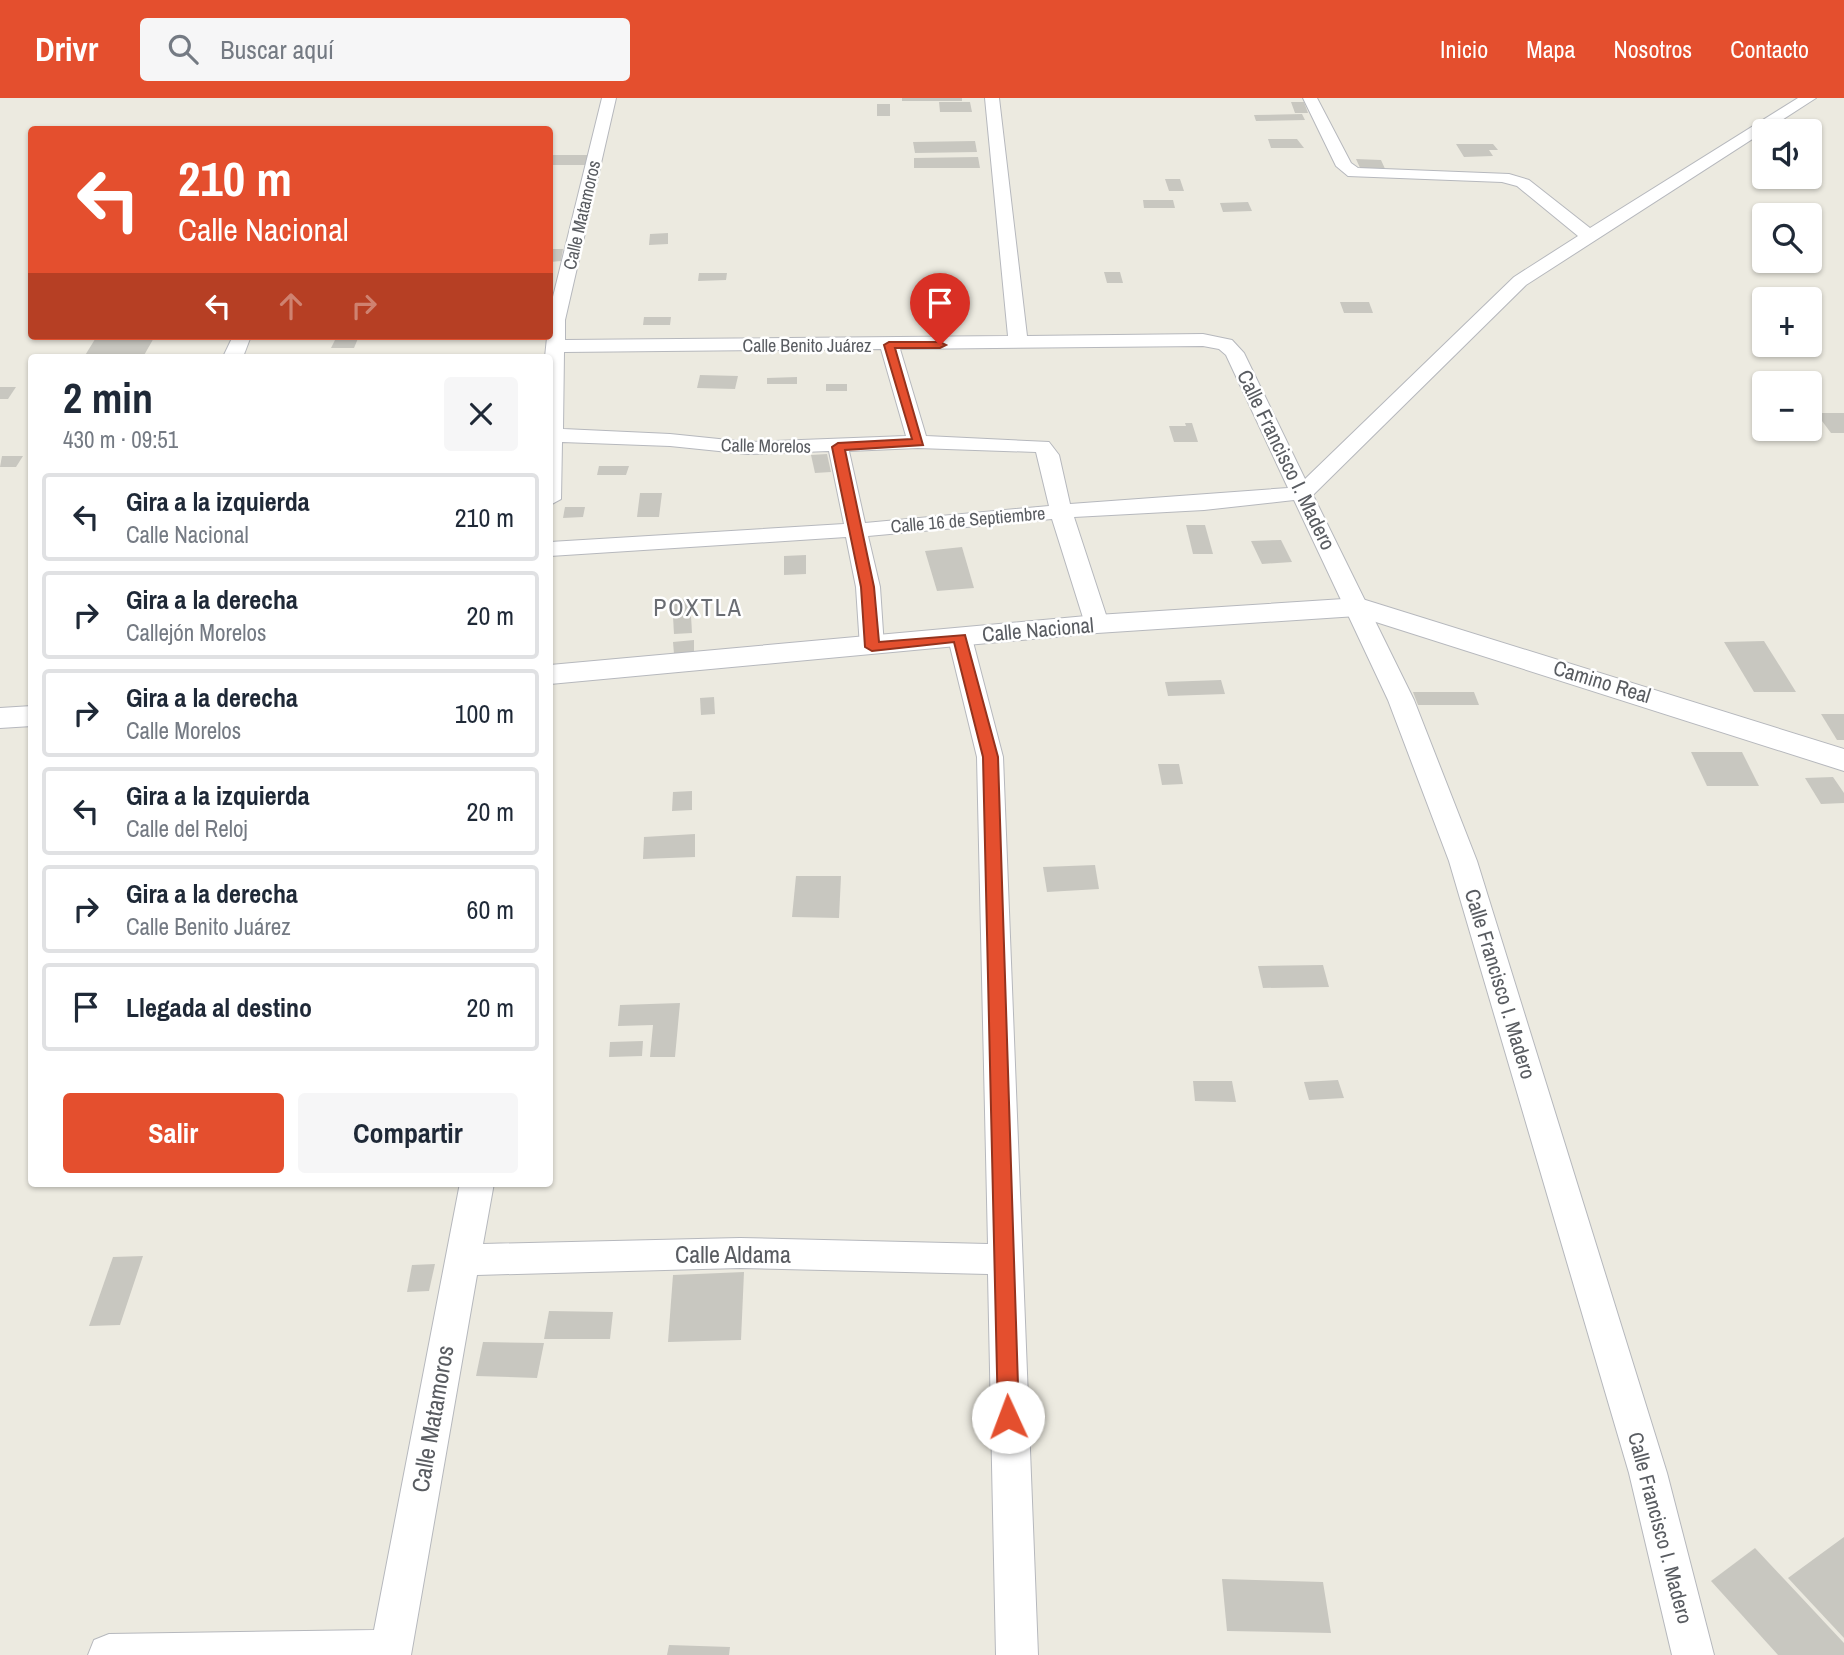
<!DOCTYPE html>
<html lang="es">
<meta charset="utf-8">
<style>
:root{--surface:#fff;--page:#f6f6f7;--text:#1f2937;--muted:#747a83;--line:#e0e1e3;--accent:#e44f2e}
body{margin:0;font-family:"Archivo Narrow",sans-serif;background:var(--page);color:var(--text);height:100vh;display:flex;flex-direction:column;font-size:26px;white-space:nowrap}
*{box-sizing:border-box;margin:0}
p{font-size:23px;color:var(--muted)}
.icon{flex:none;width:38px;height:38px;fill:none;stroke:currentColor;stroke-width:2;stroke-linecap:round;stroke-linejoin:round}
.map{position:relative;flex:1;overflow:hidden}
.sheet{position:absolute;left:28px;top:256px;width:525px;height:833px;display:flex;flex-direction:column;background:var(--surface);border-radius:7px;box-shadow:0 2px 5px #0004}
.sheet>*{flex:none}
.guide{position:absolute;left:28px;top:28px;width:525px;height:214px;border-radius:7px;box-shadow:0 2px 5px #0004;background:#e44f2e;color:#fff;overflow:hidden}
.controls{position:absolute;left:1752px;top:21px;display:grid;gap:14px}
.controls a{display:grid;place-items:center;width:70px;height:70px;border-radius:7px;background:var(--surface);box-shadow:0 2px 5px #0004;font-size:35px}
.pin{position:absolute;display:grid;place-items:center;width:60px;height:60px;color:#fff;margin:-72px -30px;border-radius:50% 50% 50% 0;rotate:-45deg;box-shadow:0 0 7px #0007}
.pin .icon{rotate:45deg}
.me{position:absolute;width:77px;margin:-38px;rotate:358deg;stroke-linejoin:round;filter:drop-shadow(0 0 5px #0008)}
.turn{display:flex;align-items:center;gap:24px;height:147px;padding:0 35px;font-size:32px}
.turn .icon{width:91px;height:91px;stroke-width:2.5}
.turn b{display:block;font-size:49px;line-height:60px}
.lanes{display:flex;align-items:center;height:66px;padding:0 35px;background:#0003;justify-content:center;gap:35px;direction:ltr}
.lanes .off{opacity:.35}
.round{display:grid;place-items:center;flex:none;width:74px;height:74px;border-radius:7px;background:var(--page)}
.overview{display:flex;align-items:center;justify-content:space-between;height:119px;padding:0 35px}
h1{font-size:42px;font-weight:700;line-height:52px}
.primary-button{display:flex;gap:14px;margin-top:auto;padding:14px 35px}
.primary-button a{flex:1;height:80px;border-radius:7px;background:var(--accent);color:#fff;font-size:28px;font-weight:700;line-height:80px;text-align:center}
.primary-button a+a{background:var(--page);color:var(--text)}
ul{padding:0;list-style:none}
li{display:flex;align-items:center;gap:21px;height:88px;margin:0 14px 10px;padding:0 21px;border:4px solid var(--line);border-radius:7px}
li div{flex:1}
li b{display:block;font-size:26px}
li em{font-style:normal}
header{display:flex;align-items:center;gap:42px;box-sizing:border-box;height:98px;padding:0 35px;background:var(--accent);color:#fff}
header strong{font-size:33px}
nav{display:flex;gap:38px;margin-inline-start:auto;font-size:24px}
.search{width:490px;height:63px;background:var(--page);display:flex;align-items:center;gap:18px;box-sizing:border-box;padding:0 24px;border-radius:7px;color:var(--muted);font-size:26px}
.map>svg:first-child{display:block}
.building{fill:#c8c7c0}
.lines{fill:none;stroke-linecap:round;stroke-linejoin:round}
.minor-casing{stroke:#b6b8bd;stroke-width:2}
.tertiary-casing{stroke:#b6b8bd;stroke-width:2}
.minor{fill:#fff;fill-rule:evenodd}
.tertiary{fill:#fff;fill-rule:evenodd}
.route{fill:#e44f2e;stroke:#94331e;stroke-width:2}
.labels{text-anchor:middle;stroke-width:5;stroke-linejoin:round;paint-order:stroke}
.far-street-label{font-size:18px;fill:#595c61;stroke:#fff}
.street-label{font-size:21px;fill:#595c61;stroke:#fff}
.quarter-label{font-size:24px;letter-spacing:2px;fill:#6a6d73;stroke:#fff}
.near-street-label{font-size:24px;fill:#595c61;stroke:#fff}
</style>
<header>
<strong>Drivr</strong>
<div class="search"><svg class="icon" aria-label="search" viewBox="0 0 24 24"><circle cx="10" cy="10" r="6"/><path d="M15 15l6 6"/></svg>Buscar aquí</div>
<nav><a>Inicio</a><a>Mapa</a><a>Nosotros</a><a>Contacto</a></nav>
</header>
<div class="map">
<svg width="1844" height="1557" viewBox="0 0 1844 1557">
<rect width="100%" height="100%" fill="#eceae0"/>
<g class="building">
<rect x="902" y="0" width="60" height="3"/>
<path d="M939,4H970L972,14H940Z"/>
<path d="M1291,4H1304L1308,15H1295Z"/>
<rect x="877" y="6" width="13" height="12"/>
<path d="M1302,16L1305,22L1256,23L1254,17Z"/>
<path d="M1268,41H1297L1304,50H1271Z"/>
<path d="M975,43L977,54L915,55L913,44Z"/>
<path d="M1456,46H1493L1498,52H1489L1493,58L1464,59Z"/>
<path d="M550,57H588L585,67H550Z"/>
<path d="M978,59L980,70H914V60Z"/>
<path d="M1356,61L1381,62L1386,73L1361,72Z"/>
<path d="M1165,81H1180L1184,93H1169Z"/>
<path d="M1143,102H1173L1175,110H1144Z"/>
<path d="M1248,104L1252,113L1223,114L1220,105Z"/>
<path d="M668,135V146L649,147L650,136Z"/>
<path d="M550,151H563L561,163L550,164Z"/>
<path d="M1104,174H1120L1123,185H1107Z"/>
<path d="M699,175H727L726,182L698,183Z"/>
<path d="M1340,204H1369L1373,215H1344Z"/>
<path d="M644,219H671L670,227H643Z"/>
<path d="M97,238H155L143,259H84Z"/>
<path d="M337,238H359L354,250H331Z"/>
<path d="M700,277L738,278L735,291L697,290Z"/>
<path d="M797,279V286H767V280Z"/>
<rect x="826" y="286" width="21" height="7"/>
<path d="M0,289H16L8,301H0Z"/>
<path d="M1816,315H1844V335H1831Z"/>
<path d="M1185,325H1192L1198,344H1174L1169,328H1186Z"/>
<path d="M827,356L831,374L815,375L811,357Z"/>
<path d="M2,358H23L16,369H0Z"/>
<path d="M599,368H629L626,377H597Z"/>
<path d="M640,395H662L659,419H637Z"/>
<path d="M565,409H585L583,419L563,420Z"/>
<path d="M1186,427H1205L1213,456H1193Z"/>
<path d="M1281,442L1292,464L1262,466L1251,443Z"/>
<path d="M962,449L974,490L937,493L925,453Z"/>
<path d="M806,457V476L784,477V458Z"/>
<path d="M690,500L692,535L674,536L672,502Z"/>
<path d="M694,542V555L674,556L673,544Z"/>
<path d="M1764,543L1796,594H1754L1724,544Z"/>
<path d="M1221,582L1225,596L1168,598L1165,584Z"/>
<path d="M1413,594H1474L1479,607H1418Z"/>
<path d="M714,599L715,616L701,617L700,600Z"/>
<path d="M1821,616H1844V642H1837Z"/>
<path d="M1691,654H1742L1759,688H1707Z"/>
<path d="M1158,666H1179L1183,686L1162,687Z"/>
<path d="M1833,679L1844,695V705L1821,706L1805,680Z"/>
<path d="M692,693V712L672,713L673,694Z"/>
<path d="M695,736V759L643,761L644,739Z"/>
<path d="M1095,767L1099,791L1047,794L1043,769Z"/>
<path d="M796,778H841L839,820L792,819Z"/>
<path d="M1323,867L1329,889L1263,890L1258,868Z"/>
<path d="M680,905L675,959H650L653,927L618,928L620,907Z"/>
<path d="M643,943L642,958L609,959L610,944Z"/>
<path d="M1338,982L1344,1000L1309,1002L1304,984Z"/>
<path d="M1193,983H1232L1236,1004L1195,1003Z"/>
<path d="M143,1158L120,1227L89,1228L113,1159Z"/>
<path d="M435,1166L429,1193L407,1194L412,1167Z"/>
<path d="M744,1174L741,1242L668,1244L673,1177Z"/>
<path d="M549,1213L613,1214L610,1241H544Z"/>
<path d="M483,1244L544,1245L537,1280L476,1278Z"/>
<path d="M1844,1439V1540L1788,1480Z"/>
<path d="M1755,1450L1844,1545V1557H1778L1711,1483Z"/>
<path d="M1222,1481L1323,1484L1331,1535L1227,1533Z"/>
<path d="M669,1547L730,1549L729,1557H667Z"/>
</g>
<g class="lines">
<g class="minor-casing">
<g id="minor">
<path d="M602,0H616L565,222V242L1008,238L985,0H999L1027,238L1203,236L1232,242L1244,255L1305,381L1514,179L1578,138L1517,88L1502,84L1348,78L1336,68L1303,0H1317L1351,65L1358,70L1509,76L1529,82L1590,130L1798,0H1816L1526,187L1313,397L1414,602L1477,763L1667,1375L1714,1557H1672L1629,1375L1449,763L1388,602L1294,402L1204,412L1074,419L1109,526L1105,531H1089L1085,526L1052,421L868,438L880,489L884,549L881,554H863L860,549L856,489L846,439L550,458V444L844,426L829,353L748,356L670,348L562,344L561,401L550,407V259H545L550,211ZM1203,248L1219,251L1226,257L1288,390L1070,406L1059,357L1049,344L926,338L900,251ZM881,251L906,338L748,344L670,336L563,331L564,254ZM918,350L1036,354L1049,408L865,425L849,353Z"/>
<path d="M233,238H251L243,259H223Z"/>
<path d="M960,533L968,535L972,540L1003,659L1038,1557H996L988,1176L740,1170L477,1177L411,1557H88L94,1542L109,1536L374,1532L460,1085H494L483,1146L740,1140L988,1146L977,659L948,540L952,535Z"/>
</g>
</g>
<g class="tertiary-casing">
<g id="tertiary">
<path d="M1359,500L1844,651V673L1357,518L1097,535L550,586V567L1097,517Z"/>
<path d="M32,608V628L0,630V610Z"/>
</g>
</g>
<use href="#minor" class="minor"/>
<use href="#tertiary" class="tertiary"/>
</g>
<path class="route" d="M889,244H940L946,247L940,250H895L923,347L845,352L874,489L879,544L965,537L998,659L1019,1319L1016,1326L1008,1329L1001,1326L998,1319L983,659L954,544L872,553L865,549L861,489L832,349L838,345L912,341L884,247Z"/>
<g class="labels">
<g class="far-street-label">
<text transform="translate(582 117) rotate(-77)" y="6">Calle Matamoros</text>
<text x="807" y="254">Calle Benito Juárez</text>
<text transform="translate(766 348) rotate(1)" y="6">Calle Morelos</text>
<text transform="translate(968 422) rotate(-5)" y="6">Calle 16 de Septiembre</text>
</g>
<g class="street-label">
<text transform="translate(1286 362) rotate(64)" y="7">Calle Francisco I. Madero</text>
<text transform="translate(1038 532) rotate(-5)" y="7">Calle Nacional</text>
<text transform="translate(1602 584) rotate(17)" y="7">Camino Real</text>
<text transform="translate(1500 886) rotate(73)" y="7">Calle Francisco I. Madero</text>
<text transform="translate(1660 1430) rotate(75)" y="7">Calle Francisco I. Madero</text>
</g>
<g class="quarter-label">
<text x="698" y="518">POXTLA</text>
</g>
<g class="near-street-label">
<text x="733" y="1165">Calle Aldama</text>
<text transform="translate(433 1321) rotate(-80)" y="8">Calle Matamoros</text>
</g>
</g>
</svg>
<div class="controls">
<a><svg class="icon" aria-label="sound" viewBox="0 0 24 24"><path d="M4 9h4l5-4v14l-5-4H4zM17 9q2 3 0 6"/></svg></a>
<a><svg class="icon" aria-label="search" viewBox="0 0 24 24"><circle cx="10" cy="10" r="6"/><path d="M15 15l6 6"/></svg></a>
<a>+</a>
<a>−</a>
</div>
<div class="pin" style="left:940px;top:247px;background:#d93025"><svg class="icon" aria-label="arrive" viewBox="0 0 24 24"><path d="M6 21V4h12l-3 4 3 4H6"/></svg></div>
<svg class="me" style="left:1008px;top:1319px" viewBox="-20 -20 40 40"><circle r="19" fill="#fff"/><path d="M0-13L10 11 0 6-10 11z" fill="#e44f2e"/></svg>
<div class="guide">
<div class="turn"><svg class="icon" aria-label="left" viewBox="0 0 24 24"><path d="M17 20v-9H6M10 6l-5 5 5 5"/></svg><div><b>210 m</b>Calle Nacional</div></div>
<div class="lanes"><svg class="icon" aria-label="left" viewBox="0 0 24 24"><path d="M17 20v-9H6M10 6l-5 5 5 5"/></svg><svg class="icon off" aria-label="ahead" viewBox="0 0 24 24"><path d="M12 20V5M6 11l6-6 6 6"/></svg><svg class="icon off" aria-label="right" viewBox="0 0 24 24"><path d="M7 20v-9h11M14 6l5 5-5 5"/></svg></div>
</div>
<section class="sheet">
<div class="overview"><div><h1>2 min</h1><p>430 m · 09:51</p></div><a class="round"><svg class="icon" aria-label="close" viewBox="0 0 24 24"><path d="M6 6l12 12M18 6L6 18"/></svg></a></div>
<ul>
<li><svg class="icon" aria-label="left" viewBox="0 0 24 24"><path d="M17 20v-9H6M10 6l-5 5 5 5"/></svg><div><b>Gira a la izquierda</b><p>Calle Nacional</p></div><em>210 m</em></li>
<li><svg class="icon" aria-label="right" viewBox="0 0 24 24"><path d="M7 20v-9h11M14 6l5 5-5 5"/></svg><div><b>Gira a la derecha</b><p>Callejón Morelos</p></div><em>20 m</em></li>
<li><svg class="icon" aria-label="right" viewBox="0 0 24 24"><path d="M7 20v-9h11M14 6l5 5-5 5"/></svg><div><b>Gira a la derecha</b><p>Calle Morelos</p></div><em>100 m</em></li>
<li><svg class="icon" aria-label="left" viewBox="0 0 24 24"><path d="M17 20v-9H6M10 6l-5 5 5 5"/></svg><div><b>Gira a la izquierda</b><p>Calle del Reloj</p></div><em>20 m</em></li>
<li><svg class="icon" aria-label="right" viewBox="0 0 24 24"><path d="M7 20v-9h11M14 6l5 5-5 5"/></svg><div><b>Gira a la derecha</b><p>Calle Benito Juárez</p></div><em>60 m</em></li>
<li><svg class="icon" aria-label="arrive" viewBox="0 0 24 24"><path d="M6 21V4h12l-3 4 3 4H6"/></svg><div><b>Llegada al destino</b></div><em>20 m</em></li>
</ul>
<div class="primary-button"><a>Salir</a><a>Compartir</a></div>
</section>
</div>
